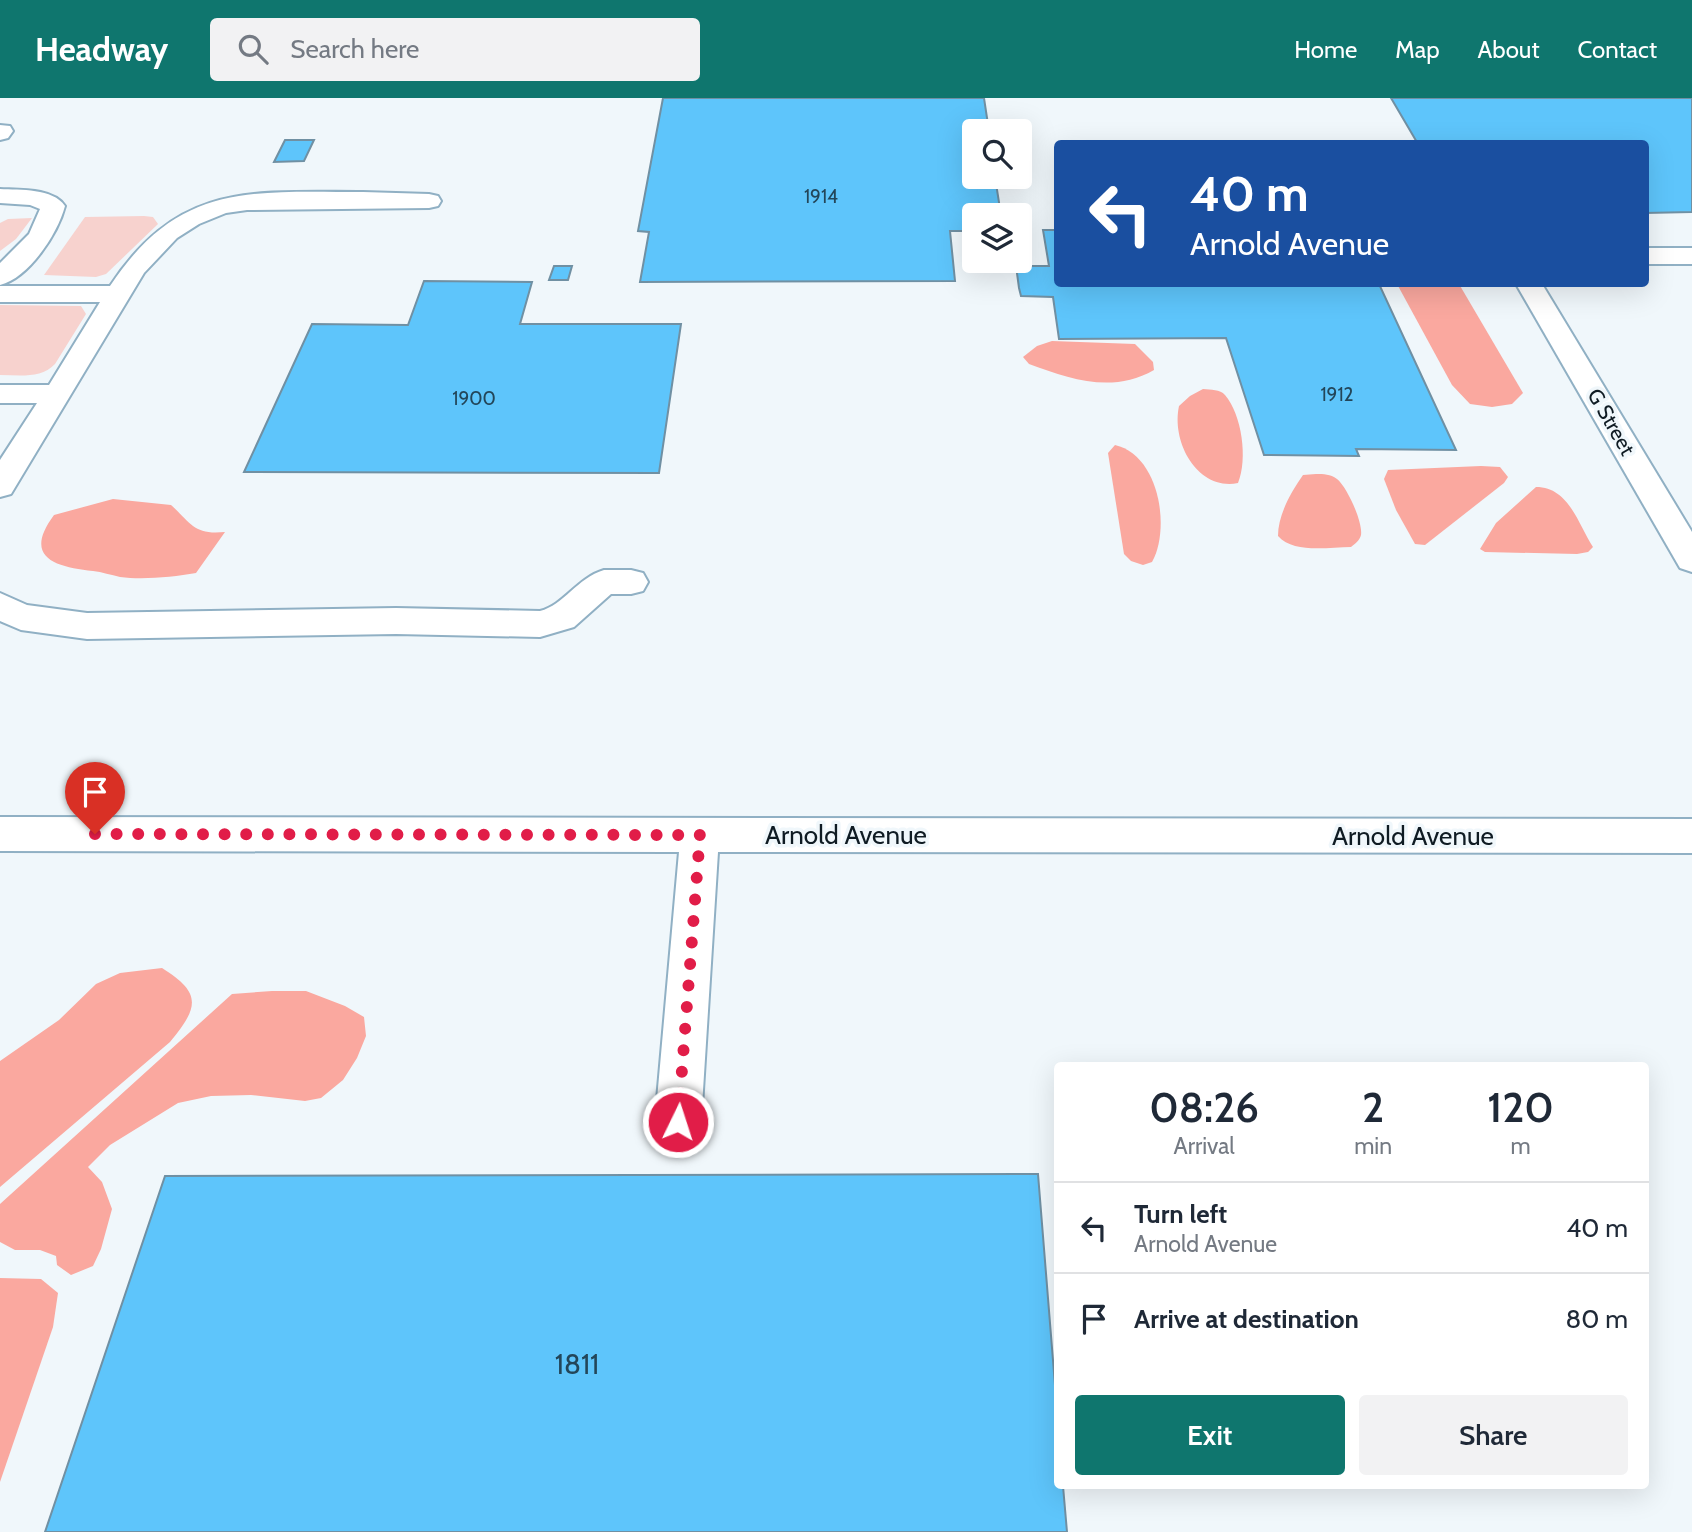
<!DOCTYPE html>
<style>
:root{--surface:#fff;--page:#f2f2f3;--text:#1f2937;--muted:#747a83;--line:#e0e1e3;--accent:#0f766e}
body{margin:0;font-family:Cabin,sans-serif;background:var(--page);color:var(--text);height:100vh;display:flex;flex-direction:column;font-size:26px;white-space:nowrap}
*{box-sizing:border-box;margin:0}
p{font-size:23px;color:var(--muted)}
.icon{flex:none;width:38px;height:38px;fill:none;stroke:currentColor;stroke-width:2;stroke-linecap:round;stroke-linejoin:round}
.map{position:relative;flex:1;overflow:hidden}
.sheet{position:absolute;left:1054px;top:964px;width:595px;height:427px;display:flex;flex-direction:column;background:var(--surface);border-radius:7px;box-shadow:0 7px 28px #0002}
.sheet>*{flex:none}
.guide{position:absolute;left:1054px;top:42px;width:595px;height:147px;border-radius:7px;box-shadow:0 7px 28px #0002;background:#1a4fa0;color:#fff;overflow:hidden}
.buttons{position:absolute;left:962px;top:21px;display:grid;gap:14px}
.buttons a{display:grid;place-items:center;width:70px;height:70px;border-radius:7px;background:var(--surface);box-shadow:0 7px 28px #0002;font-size:35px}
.pin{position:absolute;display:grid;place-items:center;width:60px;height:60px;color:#fff;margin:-72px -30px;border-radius:50% 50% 50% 0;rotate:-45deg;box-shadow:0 0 7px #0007}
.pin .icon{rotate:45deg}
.me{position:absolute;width:77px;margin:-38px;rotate:4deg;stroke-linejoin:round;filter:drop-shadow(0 0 5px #0008)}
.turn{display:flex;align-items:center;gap:24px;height:147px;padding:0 21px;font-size:32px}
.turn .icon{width:91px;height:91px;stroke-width:2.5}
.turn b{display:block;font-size:49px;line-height:60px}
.eta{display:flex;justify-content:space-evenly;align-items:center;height:119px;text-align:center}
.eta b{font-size:42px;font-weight:600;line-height:49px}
.primary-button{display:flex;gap:14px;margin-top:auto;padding:14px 21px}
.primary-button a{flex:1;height:80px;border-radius:7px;background:var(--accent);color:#fff;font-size:28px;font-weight:600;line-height:80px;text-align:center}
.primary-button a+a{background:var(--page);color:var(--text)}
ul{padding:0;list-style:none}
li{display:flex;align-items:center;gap:21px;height:91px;padding:0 21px;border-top:2px solid var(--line)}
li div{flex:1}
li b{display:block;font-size:26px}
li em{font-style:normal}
header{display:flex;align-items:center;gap:42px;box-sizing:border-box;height:98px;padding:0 35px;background:var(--accent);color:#fff}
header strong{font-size:33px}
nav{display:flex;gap:38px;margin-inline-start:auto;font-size:24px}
.search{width:490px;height:63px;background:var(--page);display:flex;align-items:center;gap:18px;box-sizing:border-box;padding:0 24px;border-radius:7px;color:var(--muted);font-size:26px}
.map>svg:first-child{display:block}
.green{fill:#f7d2ce}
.water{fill:#faa89f}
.building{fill:#5ec5fb;stroke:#7090a3;stroke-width:2}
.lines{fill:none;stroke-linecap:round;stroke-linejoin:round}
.minor-casing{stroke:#90b0c4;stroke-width:4}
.minor{fill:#fff;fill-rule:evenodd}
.route{stroke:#e11d48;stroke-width:12;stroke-dasharray:0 21.6}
.labels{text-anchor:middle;stroke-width:7;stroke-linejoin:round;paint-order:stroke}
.far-number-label{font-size:19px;fill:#234659}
.far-street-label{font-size:21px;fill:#0f1b23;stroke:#f0f7fb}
.street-label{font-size:26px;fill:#0f1b23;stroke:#f0f7fb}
.near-number-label{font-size:28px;fill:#234659}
</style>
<header>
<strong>Headway</strong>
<div class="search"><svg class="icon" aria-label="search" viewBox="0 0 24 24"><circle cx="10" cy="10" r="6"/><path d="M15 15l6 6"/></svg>Search here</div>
<nav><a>Home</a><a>Map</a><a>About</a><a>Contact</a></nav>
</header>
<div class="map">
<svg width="1692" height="1434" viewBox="0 0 1692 1434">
<rect width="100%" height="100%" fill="#f0f7fb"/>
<g class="green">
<path d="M144,118L153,119L158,126L106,176L96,179L44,177L85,119Z"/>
<path d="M32,120L16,141L0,153V125L8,121Z"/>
<path d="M0,207L81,208L86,216L55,266C41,281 19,277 0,277Z"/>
</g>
<g class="water">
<path d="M1397,186H1459L1523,295L1512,306L1492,309L1470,306L1452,287Z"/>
<path d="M1052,243L1135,246L1153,264L1154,272C1112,296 1070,281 1029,266L1023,259L1037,248Z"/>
<path d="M1203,291C1211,292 1220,291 1225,297C1242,317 1248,361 1238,385C1198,393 1171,345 1179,308L1190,298Z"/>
<path d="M1115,347C1159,357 1171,430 1152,464L1143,467L1131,463L1124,456L1108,355Z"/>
<path d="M1481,368L1500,369L1508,379L1504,385L1425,447L1415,446L1396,412L1384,381L1388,372Z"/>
<path d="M1316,376C1324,376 1330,376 1337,381C1347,389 1363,424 1361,437C1360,442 1355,446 1351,449C1328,449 1294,456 1278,438C1278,417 1291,394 1303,377Z"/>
<path d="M1536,389C1569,389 1578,426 1593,449L1588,454L1577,456L1485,454L1480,451L1496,425Z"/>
<path d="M113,401L171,407C192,426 194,437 225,434L196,475C173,479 143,482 120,479C111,477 102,474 93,473C56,469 22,460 54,417Z"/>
<path d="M162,870C202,895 199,909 170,944L0,1089V963L59,922L96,886L120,875Z"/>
<path d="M272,893H306L345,908L364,919L366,938L357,960L343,982L321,1000L305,1003L251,997L211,998L178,1005L110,1047L88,1069L102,1084L112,1111L101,1151L93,1168L71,1177L57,1167L56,1158L40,1152H15L0,1144V1106L232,896Z"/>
<path d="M0,1180L41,1181L58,1195L53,1229L0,1384Z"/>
</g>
<g class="building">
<path d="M663,0H984L989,33H975V79H995L1001,117H975V133H950L955,183L640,184L649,134L638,133Z"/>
<path d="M1391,0H1692V114L1645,115V46H1418Z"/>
<path d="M285,42H314L304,63L274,64Z"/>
<path d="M1043,132H1057V186H1379L1456,352L1356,351L1359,358L1264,357L1226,240L1059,241L1053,199L1021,198L1019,190L1016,168H1049Z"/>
<path d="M554,168H572L568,182H549Z"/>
<path d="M424,183L532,184L520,226H681L659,375L244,374L312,226L408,227Z"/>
<path d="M1038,1076L1057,1312V1388H1063L1067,1434H45L165,1078Z"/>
</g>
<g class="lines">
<g class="minor-casing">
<g id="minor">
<path d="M0,27L10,28L13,33L8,40L0,42Z"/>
<path d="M0,91C20,92 53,90 65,108C58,135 29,180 0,187V165L29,136L40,111L30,107L0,105Z"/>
<path d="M363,94L429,96L438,98L441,103L438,108L429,110L247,112L226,115L199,126L177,140L144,175L11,396L0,399V362L37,305H0V287H49L100,204H0V188H110C179,84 250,94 363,94Z"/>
<rect x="1645" y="150" width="47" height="16"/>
<path d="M1516,186H1542L1692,434V474L1680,470Z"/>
<path d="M604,472H631L643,475L648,484L643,493L631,496H611L574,529L540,539L396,536L87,541L21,532L0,523V495L27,507L87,515L396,510L540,513C564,507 577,480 604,472Z"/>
<path d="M0,719L1692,721V755L718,754L701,1024L694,1040L678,1047L662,1040L655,1024L679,754L0,753Z"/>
</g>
</g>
<use href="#minor" class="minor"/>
</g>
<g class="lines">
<path class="route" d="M95,736L700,737L678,1024"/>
</g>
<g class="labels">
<g class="far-number-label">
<text x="821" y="105">1914</text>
<text x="1337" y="303">1912</text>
<text x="474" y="307">1900</text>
</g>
<g class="far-street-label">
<text transform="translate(1611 324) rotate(60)" y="7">G Street</text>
</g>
<g class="street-label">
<text x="846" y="746">Arnold Avenue</text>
<text x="1413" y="747">Arnold Avenue</text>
</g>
<g class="near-number-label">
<text x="577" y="1276">1811</text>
</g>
</g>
</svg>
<div class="buttons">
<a><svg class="icon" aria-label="search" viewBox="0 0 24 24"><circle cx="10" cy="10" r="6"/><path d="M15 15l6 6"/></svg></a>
<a><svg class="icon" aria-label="layers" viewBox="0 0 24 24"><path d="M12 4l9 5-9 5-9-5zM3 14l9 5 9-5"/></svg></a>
</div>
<div class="pin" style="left:95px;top:736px;background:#d93025"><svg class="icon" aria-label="arrive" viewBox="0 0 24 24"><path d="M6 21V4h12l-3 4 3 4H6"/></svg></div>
<svg class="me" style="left:678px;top:1024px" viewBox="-20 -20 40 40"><circle r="17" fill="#e11d48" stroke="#fff" stroke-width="3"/><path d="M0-11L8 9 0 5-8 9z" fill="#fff"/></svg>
<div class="guide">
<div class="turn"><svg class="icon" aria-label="left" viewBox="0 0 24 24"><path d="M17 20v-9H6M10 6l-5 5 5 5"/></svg><div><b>40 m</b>Arnold Avenue</div></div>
</div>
<section class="sheet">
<div class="eta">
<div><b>08:26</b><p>Arrival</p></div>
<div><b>2</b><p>min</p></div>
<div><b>120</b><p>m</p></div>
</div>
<ul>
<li><svg class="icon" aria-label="left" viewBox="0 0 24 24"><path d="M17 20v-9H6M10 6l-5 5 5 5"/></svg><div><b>Turn left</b><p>Arnold Avenue</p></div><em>40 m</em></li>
<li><svg class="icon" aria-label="arrive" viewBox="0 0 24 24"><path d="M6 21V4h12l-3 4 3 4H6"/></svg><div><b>Arrive at destination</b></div><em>80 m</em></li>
</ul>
<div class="primary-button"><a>Exit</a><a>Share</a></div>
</section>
</div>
